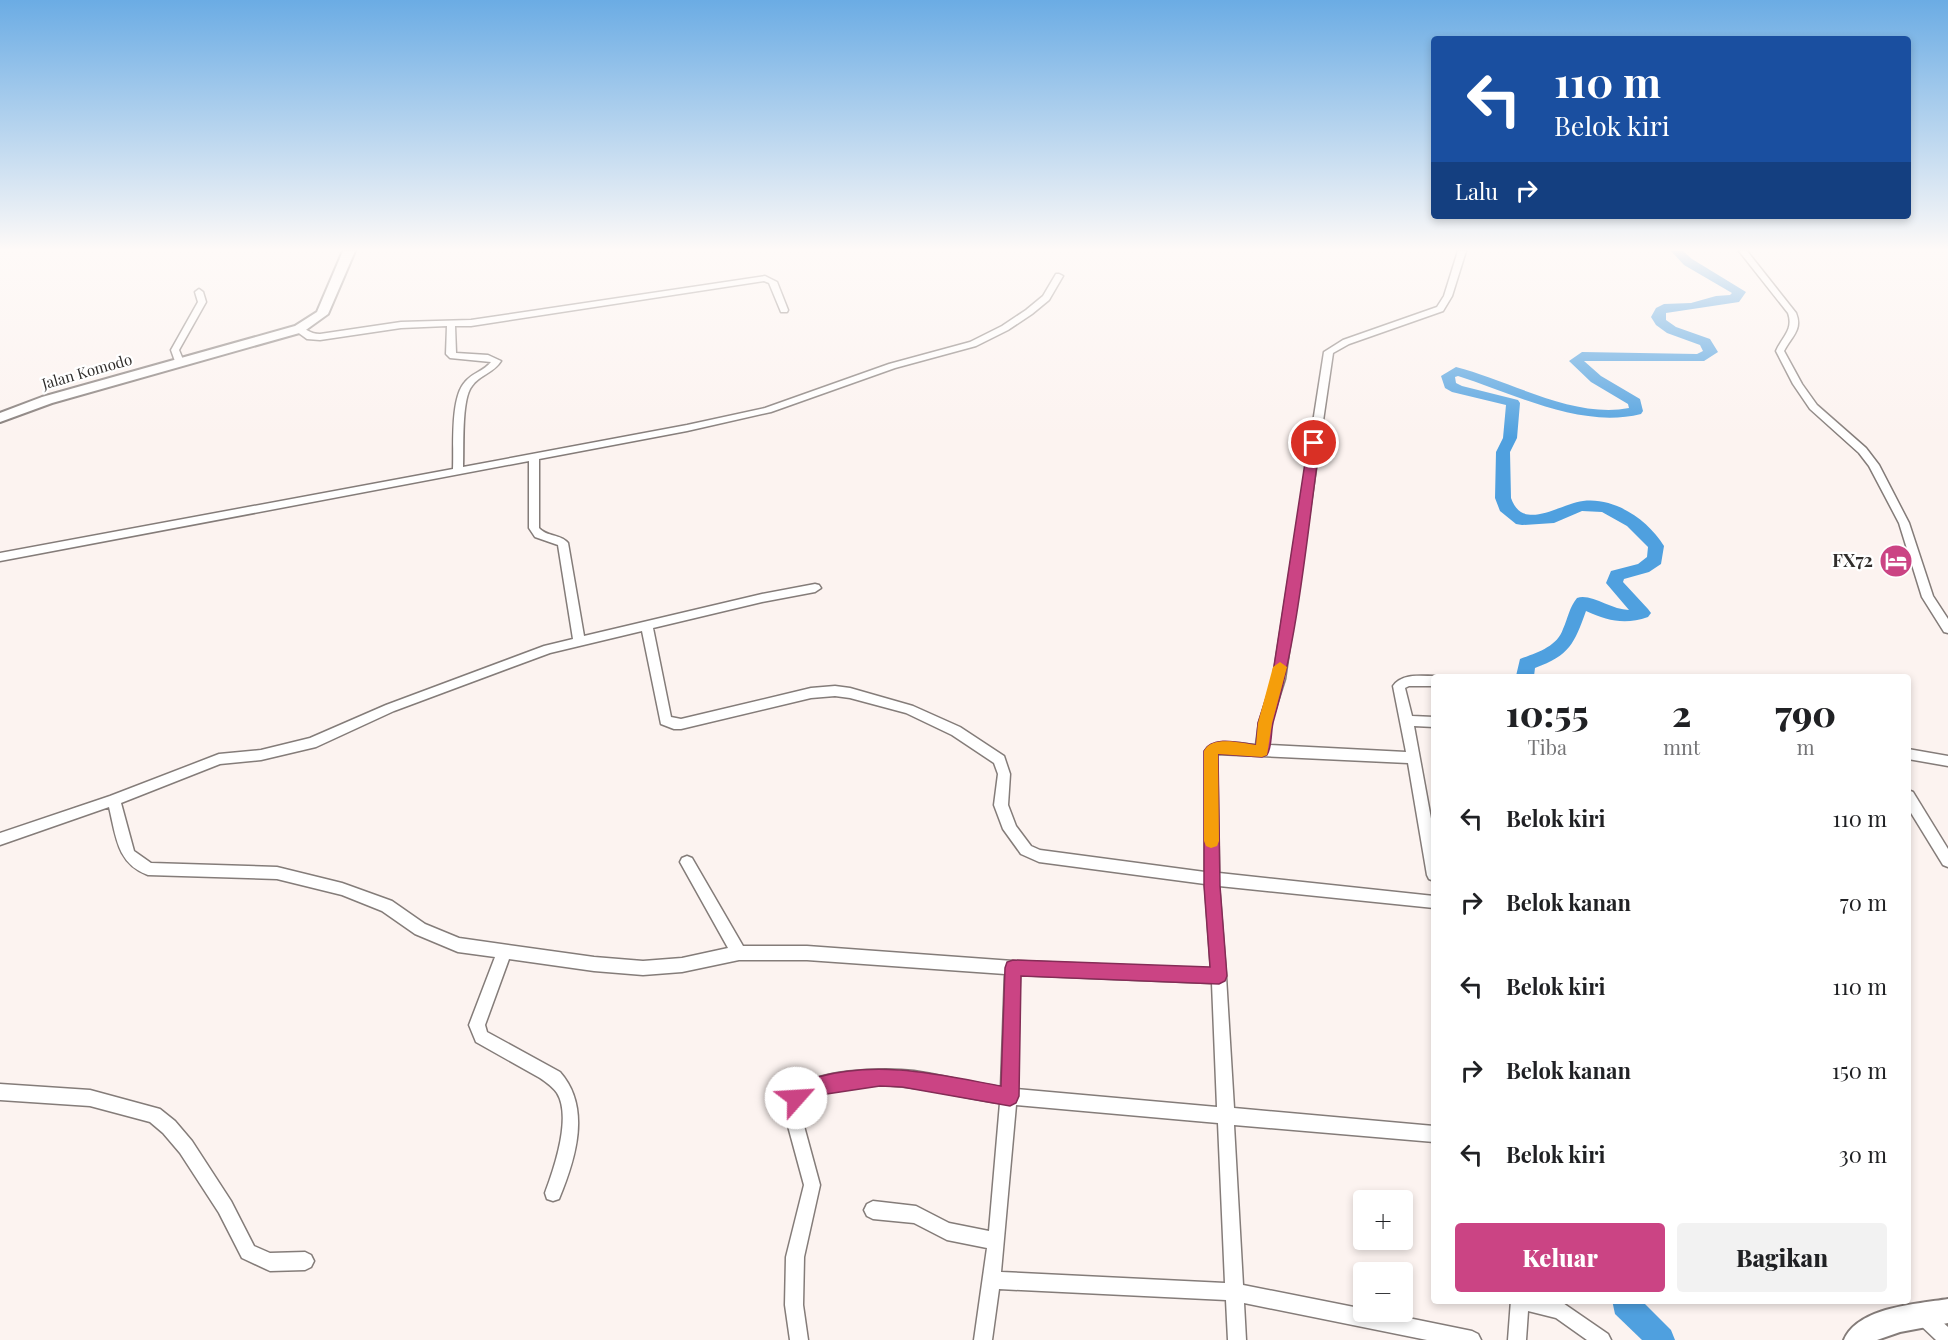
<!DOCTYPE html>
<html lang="id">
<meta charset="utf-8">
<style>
:root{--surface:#fff;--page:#f2f2f2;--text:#202124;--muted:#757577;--accent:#cb4484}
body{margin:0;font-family:"Playfair Display",serif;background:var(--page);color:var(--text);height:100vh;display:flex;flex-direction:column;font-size:22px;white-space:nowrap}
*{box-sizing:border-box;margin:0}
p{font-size:20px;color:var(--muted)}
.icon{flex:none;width:33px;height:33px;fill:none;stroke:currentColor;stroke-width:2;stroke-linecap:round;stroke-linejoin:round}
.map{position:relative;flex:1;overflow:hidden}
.drawer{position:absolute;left:1431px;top:674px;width:480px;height:630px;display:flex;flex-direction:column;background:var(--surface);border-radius:6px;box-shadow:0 3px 9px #0003}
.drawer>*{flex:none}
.top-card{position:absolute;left:1431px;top:36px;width:480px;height:183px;border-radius:6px;box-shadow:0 3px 9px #0003;background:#1a4fa0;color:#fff;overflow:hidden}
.tools{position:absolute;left:1353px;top:1190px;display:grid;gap:12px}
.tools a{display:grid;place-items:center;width:60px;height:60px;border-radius:6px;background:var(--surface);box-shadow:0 3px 9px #0003;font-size:30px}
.pin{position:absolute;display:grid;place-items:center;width:51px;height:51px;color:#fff;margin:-26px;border:3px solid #fff;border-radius:50%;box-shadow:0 2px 6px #0007}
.me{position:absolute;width:66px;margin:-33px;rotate:64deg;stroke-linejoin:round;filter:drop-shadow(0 0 4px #0008)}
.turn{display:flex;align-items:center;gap:21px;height:126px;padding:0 24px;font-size:27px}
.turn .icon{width:78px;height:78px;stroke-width:2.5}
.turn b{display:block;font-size:42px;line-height:51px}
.then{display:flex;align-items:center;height:57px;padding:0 24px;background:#0003;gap:12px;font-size:22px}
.eta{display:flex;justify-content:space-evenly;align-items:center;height:102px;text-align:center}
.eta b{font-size:36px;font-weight:800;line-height:42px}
.cta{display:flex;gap:12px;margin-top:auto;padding:12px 24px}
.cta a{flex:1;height:69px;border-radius:6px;background:var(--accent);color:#fff;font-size:24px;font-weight:800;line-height:69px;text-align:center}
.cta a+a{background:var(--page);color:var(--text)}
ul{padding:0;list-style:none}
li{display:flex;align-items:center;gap:18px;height:84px;padding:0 24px}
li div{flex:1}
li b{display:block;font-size:22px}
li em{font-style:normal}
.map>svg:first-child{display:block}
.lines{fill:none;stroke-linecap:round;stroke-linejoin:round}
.river{fill:#4fa0df;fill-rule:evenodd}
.minor-casing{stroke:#847c79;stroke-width:3}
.highway-casing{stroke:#847c79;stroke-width:4}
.minor{fill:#fff;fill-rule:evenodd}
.highway{fill:#fff;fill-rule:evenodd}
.route{fill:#cb4484;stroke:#842c56;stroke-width:1.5}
.slow{fill:#f59e0b}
.labels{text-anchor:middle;stroke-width:4.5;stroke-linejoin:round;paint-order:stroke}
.far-street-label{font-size:15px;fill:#302d2b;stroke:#fff}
.poi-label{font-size:18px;font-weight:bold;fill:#302d2b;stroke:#fff;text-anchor:end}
</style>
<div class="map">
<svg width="1948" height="1340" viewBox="0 0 1948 1340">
<rect width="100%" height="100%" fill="#fcf3f0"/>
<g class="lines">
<g class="river">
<path d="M1671,251H1683L1692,259L1746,292L1739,302L1666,313V320L1676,327L1710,339L1718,352L1704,361H1584L1601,376L1640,399L1643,411L1641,414C1580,429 1515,394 1458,376L1455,377L1456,383L1462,386L1518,400L1520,403L1517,438L1510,452L1511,498C1523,533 1561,503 1583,501C1615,497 1648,520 1664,546L1661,564L1649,572L1624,579L1623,582L1648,609L1651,613L1648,617C1625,625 1608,621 1586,611C1574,644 1570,655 1535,668L1534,676H1516L1520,659C1536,653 1557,647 1563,629C1568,618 1569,608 1577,598C1591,593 1611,610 1629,610L1606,583L1611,571L1638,564L1647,557L1648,547L1627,526L1602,512L1582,511L1554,523L1522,525L1516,524L1500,511L1495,498L1496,452L1503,438L1506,405L1452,392L1445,388L1441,376L1456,367C1508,380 1574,419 1629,408L1628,404L1591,382L1569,361L1582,352L1697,354L1703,351L1700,345L1667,333L1656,325L1651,317L1656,308L1664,304L1691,303L1716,296L1730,295L1732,293L1684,265Z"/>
<path d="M1612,1300H1641L1671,1330L1675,1340H1642L1615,1314Z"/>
</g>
<g class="minor-casing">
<g id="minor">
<path d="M1458,251H1466L1452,296L1443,311L1349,344L1333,353L1285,679L1271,723L1269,745L1406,752L1393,686C1402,673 1420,676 1435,676L1434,686H1409L1405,688L1412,716L1434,717V727L1414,726L1434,835V881L1429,879L1427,875L1408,763L1217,754L1219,873L1434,896V908L1219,886L1226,976L1234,1108L1434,1126V1142L1234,1125L1243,1285L1364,1309V1311H1374L1472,1331L1478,1334L1481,1340H1427L1244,1303L1246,1340H1228L1226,1300L999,1289L992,1340H974L987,1248L947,1240L914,1223L873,1219L867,1216L864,1210L867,1204L873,1201L916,1206L949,1223L989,1231L1000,1103C944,1095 902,1079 844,1088C828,1091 813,1093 801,1104V1115L820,1185L804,1257L803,1305L808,1340H790L785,1305L786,1257L804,1185L785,1115C785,1107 785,1099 790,1093C809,1069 886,1067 914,1071C943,1075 972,1084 1001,1087L1005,974L807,960H739L682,972L643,975L594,971L509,959L485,1025L487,1032L560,1072C592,1108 575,1160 559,1199L553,1201L547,1199L545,1193C554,1169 572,1117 557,1093C553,1087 546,1082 540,1078L476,1042L469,1025L495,957L458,952L415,934L382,911L342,895L277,879L148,875C117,864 116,836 109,807L0,845V833L110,796L219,754L261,750L310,738L386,705L544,646L573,639L558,545L535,537L529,528V461L0,561V553L453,469C454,447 450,398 465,382C472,373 484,371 491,362L450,358L446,354L447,326L401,328L320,340L307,339L296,331V327C305,326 308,334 320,334L401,322L471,320L765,276L777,282L788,310L787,312H781L769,283L764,281L471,326H455L456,353L488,355L501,361C494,373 479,375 472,386C461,399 464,449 463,467L687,425L765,408L889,364L970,342L1002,326L1026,310L1043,296L1056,274H1059L1063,276L1049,300L1032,314L1008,330L976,346L895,368L771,412L687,431L539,459V528C547,537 561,534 568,543L584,636L762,594L815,584L819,585L821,588L815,592L762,602L653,628L671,717L681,719L811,688L835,686L850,688L913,706L960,727L1004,756L1010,774L1008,805L1016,826L1031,846L1040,850L1205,872V751C1214,737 1241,744 1256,745L1259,723L1273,679L1324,352L1343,340L1437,307L1444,296ZM642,631L661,724L674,729H681L811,698L835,696L850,698L906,713L952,735L994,763L998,774L994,805L1003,829L1021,854L1039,862L1205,884L1211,969L1013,961L807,946H743L692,858L687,856L682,858L680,862L728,948L682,958L643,961L594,957L459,938L425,924L392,901L342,883L277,867L151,863L134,851L121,803L220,764L261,760L316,747L394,711L550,653ZM1020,975L1212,983L1217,1107L1016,1089ZM1016,1105L1218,1123L1225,1283L1001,1272Z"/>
<path d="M1739,251H1747L1796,313C1803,330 1791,337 1784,351L1802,384L1817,405L1866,448L1879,465L1909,523L1933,596L1948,619V633L1944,632L1922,597L1899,523L1869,466L1859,453L1810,409L1793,384L1776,351C1782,337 1794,330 1788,313Z"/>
<path d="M199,289L203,292L206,302L179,350L184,362L179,365L176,364L171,350L198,302L195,292Z"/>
<path d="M1908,749L1948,756V766L1908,759Z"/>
<path d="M1908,790L1913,792L1948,849V867L1943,865L1908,808Z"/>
<path d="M0,1084L90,1090L160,1109L175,1121L192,1141L231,1201L254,1246L270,1253L305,1252L311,1255L314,1261L311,1267L305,1270L270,1271L242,1258L219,1213L180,1153L163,1133L150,1122L90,1106L0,1100Z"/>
<path d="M1511,1300L1560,1301L1608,1334L1611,1340H1587L1556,1318L1528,1311L1526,1340H1508Z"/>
<path d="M1923,1307L1929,1310L1948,1327V1340H1936L1917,1322L1914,1316L1917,1310Z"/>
</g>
</g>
<g class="highway-casing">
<g id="highway">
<path d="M343,251H355L328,314L303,332L52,403L0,422V413L42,397L295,326L317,312Z"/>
<path d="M1948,1299V1323L1900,1332L1877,1340H1844C1858,1307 1917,1304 1948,1299Z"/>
</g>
</g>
<use href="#minor" class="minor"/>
<use href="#highway" class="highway"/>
</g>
<linearGradient id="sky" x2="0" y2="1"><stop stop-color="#6bace4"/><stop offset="0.57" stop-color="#fefaf8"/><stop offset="1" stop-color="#fefaf8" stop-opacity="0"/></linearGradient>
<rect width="1948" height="438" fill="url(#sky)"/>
<path class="route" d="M1314,440L1320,443C1307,534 1299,632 1274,719C1270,731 1273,744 1267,755L1262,757L1218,754L1220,886L1227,976L1225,981L1219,984L1021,976L1019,1096L1016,1103L1010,1106L902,1087L880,1086L820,1095L796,1107L789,1105L786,1098L789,1092C798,1087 808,1080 818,1077C880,1060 940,1075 1001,1086L1005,968L1007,962L1013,960L1210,967L1204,886V751C1212,735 1241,743 1256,745L1258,723L1272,679L1308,443Z"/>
<path class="slow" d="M1280,662L1287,667L1272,723L1267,755L1262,757L1218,754L1219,841L1217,846L1211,848L1206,846L1204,841V751C1212,735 1241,743 1256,745L1258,723L1273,667Z"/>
<defs>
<g id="hotel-disc" transform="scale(1.725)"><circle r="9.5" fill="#cb4484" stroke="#fff"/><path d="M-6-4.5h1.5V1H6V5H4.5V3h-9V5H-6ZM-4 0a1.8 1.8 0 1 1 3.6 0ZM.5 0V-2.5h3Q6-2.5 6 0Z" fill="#fff"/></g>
</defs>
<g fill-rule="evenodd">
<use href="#hotel-disc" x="1896" y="561"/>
</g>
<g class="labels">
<g class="far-street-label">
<text transform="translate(87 372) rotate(-16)" y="5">Jalan Komodo</text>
</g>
<g class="poi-label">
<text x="1873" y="567">FX72</text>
</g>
</g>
</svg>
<div class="tools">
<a>+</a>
<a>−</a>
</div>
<div class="pin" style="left:1314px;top:443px;background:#d93025"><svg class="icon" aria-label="arrive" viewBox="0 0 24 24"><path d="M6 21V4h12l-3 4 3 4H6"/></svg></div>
<svg class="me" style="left:796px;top:1098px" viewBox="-20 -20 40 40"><circle r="19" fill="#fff"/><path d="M0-13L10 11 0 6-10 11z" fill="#cb4484"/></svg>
<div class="top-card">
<div class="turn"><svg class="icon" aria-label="left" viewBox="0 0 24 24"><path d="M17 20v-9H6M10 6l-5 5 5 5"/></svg><div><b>110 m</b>Belok kiri</div></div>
<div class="then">Lalu<svg class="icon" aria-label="right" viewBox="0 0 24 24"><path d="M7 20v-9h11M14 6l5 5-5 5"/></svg></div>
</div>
<section class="drawer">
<div class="eta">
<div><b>10:55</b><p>Tiba</p></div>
<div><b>2</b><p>mnt</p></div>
<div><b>790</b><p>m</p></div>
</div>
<ul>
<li><svg class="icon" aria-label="left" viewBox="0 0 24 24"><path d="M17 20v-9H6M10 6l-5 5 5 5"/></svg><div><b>Belok kiri</b></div><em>110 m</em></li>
<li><svg class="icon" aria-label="right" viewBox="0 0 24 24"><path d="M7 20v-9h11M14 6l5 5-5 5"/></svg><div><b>Belok kanan</b></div><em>70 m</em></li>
<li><svg class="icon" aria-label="left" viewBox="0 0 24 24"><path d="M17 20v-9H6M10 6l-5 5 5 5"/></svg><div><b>Belok kiri</b></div><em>110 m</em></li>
<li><svg class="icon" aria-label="right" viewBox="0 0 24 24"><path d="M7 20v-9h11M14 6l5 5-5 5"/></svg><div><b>Belok kanan</b></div><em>150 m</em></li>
<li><svg class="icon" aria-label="left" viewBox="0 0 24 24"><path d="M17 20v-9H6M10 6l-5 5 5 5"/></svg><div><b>Belok kiri</b></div><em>30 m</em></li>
</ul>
<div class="cta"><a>Keluar</a><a>Bagikan</a></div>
</section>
</div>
